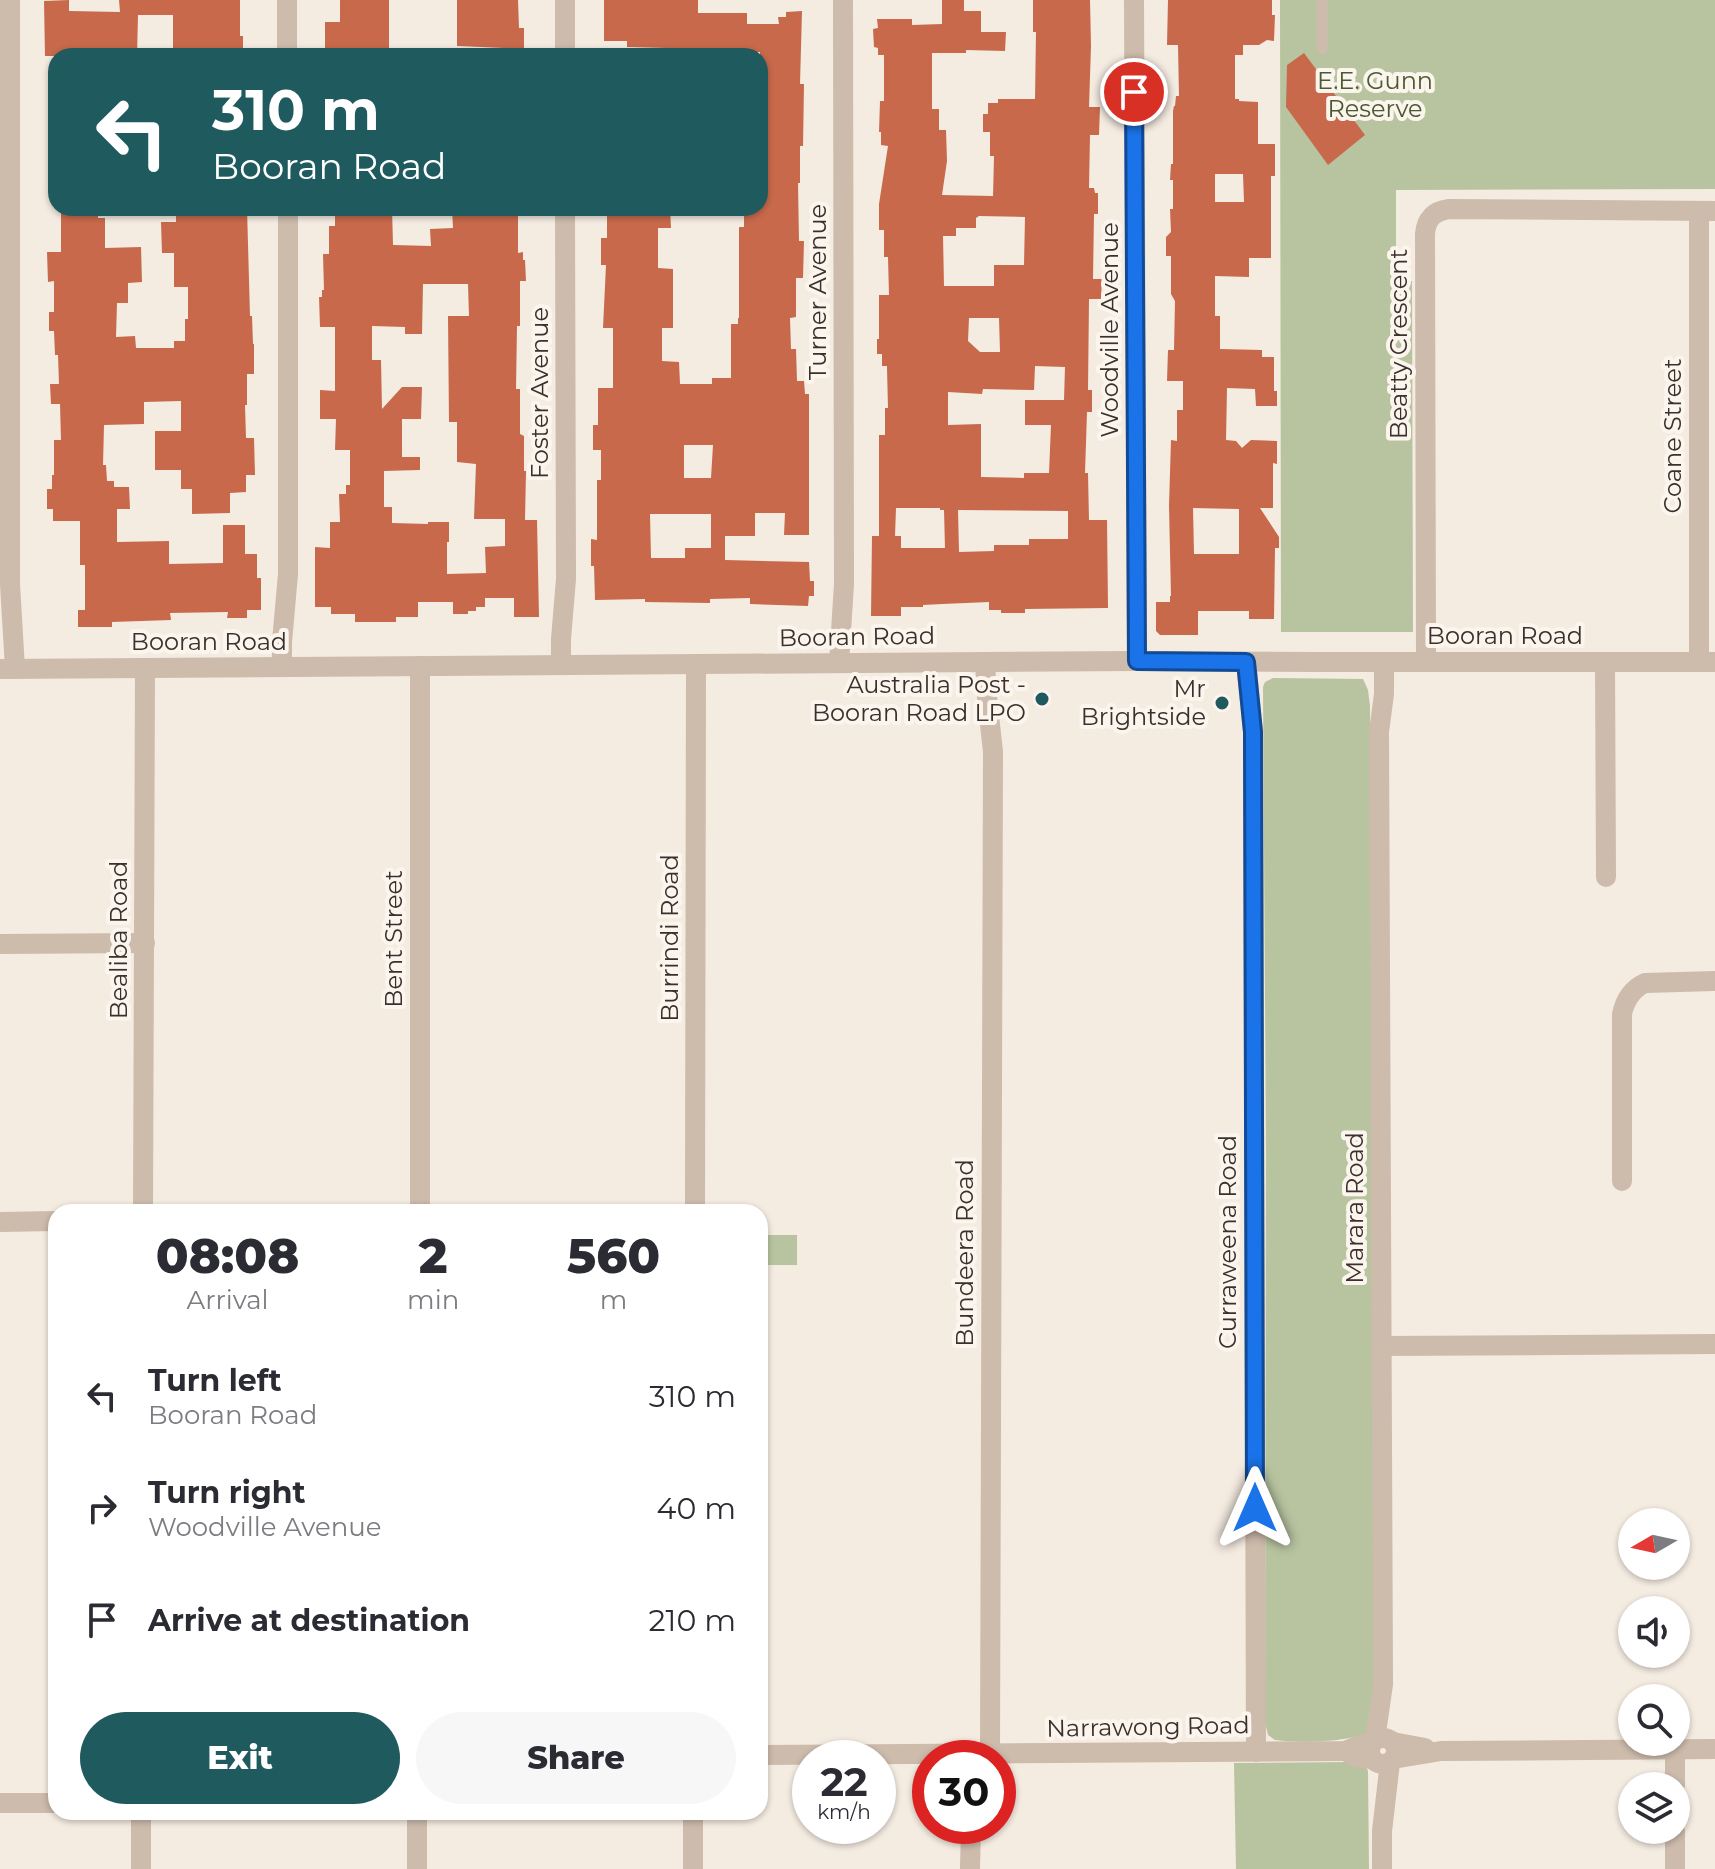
<!DOCTYPE html>
<style>
:root{--surface:#fff;--page:#f7f7f7;--text:#2b2b33;--muted:#7c7c81;--accent:#1f5a5e}
body{margin:0;font-family:Montserrat,sans-serif;background:var(--page);color:var(--text);height:100vh;display:flex;flex-direction:column;font-size:30px;white-space:nowrap}
*{box-sizing:border-box;margin:0}
p{font-size:26px;color:var(--muted)}
.icon{flex:none;width:44px;height:44px;fill:none;stroke:currentColor;stroke-width:2;stroke-linecap:round;stroke-linejoin:round}
.map{position:relative;flex:1;overflow:hidden}
.details{position:absolute;left:48px;top:1204px;width:720px;height:616px;display:flex;flex-direction:column;background:var(--surface);border-radius:24px;box-shadow:0 2px 6px #0004}
.details>*{flex:none}
.banner{position:absolute;left:48px;top:48px;width:720px;height:168px;border-radius:24px;box-shadow:0 2px 6px #0004;background:#1f5a5e;color:#fff;overflow:hidden}
.needle{width:52px;rotate:261deg}
.controls{position:absolute;left:1618px;top:1508px;display:grid;gap:16px}
.controls a{display:grid;place-items:center;width:72px;height:72px;border-radius:50%;background:var(--surface);box-shadow:0 2px 6px #0004;font-size:40px}
.speed{position:absolute;left:792px;top:1740px;display:flex;gap:16px;font-size:40px;font-weight:700;text-align:center}
.speed>*{display:grid;place-content:center;width:104px;height:104px;border-radius:50%;background:var(--surface);box-shadow:0 2px 6px #0004;line-height:1}
.speed small{font-size:20px;font-weight:400}
.speed .limit{border:12px solid #d22;background:#fff;color:#111}
.pin{position:absolute;display:grid;place-items:center;width:68px;height:68px;color:#fff;margin:-34px;border:4px solid #fff;border-radius:50%;box-shadow:0 2px 8px #0007}
.me{position:absolute;width:88px;margin:-44px;rotate:0deg;stroke-linejoin:round;filter:drop-shadow(0 0 6px #0008)}
.turn{display:flex;align-items:center;gap:28px;height:168px;padding:0 32px;font-size:36px}
.turn .icon{width:104px;height:104px;stroke-width:2.5}
.turn b{display:block;font-size:56px;line-height:68px}
.eta{display:flex;justify-content:space-evenly;align-items:center;height:136px;text-align:center}
.eta b{font-size:48px;font-weight:800;line-height:56px}
.action{display:flex;gap:16px;margin-top:auto;padding:16px 32px}
.action a{flex:1;height:92px;border-radius:48px;background:var(--accent);color:#fff;font-size:32px;font-weight:800;line-height:92px;text-align:center}
.action a+a{background:var(--page);color:var(--text)}
ul{padding:0;list-style:none}
li{display:flex;align-items:center;gap:24px;height:112px;padding:0 32px}
li div{flex:1}
li b{display:block;font-size:30px}
li em{font-style:normal}
.map>svg:first-child{display:block}
.green{fill:#b8c4a0}
.building{fill:#c8694b;fill-rule:evenodd}
.lines{fill:none;stroke-linecap:round;stroke-linejoin:round}
.service{stroke:#cdbbac;stroke-width:11}
.minor{stroke:#cdbbac;stroke-width:20}
.tertiary{stroke:#cdbbac;stroke-width:20}
.route-casing{stroke:#114b97;stroke-width:20}
.route{stroke:#1a73e8;stroke-width:14}
.poi-dot{fill:#1f5a5e;stroke:#fbf5ee;stroke-width:3}
.labels{text-anchor:middle;stroke-width:8;stroke-linejoin:round;paint-order:stroke}
.park-label{font-size:24px;fill:#4a5a2e;stroke:#fbf5ee}
.street-label{font-size:24px;fill:#3b302b;stroke:#fbf5ee}
.poi-label{font-size:24px;fill:#3b302b;stroke:#fbf5ee;text-anchor:end}
</style>
<div class="map">
<svg width="1715" height="1869" viewBox="0 0 1715 1869">
<rect width="100%" height="100%" fill="#f4ebe1"/>
<g class="green">
<path d="M1280,0H1715V189L1396,190V281H1412L1413,632H1281Z"/>
<path d="M1273,678L1363,679L1368,690L1370,706L1374,1708L1370,1731C1349,1743 1299,1743 1275,1740L1268,1735L1265,1722L1266,1151L1263,687L1265,682Z"/>
<rect x="760" y="1235" width="37" height="30"/>
<path d="M1349,1762L1366,1767L1368,1771L1369,1869H1236L1234,1763Z"/>
</g>
<g class="building">
<path d="M69,0V11L120,12L119,0H240V36H243V56H190L191,54L173,52V15H138L137,56H45L44,1Z"/>
<path d="M340,0H389V54H325V22H340Z"/>
<path d="M457,0H518L519,28H524V49L457,46Z"/>
<path d="M604,0H698V13H747V24H779L778,17H786V12L802,11L800,84H804L803,146H800V183H798L799,241H804L803,278H796V317L790,318L791,349H796L797,381H804L805,394H809V535H784L785,513H755V536H725V560L809,562L810,581H814V596H809L808,606L750,604V598L710,599V603L645,602V599L595,600L594,566H591V539L597,540V480H601V450H593V425H598V388H613V328H603L606,265H601V238H607V208H670L671,228H658V268L673,269V328H662V361L679,362L680,384H712V378H731V324H738V318H739V227H744V208H760V52L707,53V49L627,47V41H604ZM684,445H713L711,478H684ZM650,514H711V548H685V558H651Z"/>
<path d="M942,0H964V11H981V32H1006L1005,51L966,50V53H932V109H939V130H946L947,161L942,195L993,196L994,156H990V132H983V114H988V103H998V99H1035L1036,32H1033V0H1090L1091,46L1089,107H1100L1099,135H1090L1089,188H1094L1095,193H1098V214H1094L1093,279H1102L1101,299H1089L1088,390H1092V412H1087L1085,473H1088L1089,520H1107L1108,608L1025,609V613H1001V610H989V602L942,604L923,605V607H901V616H871L872,536H879V435H885V408H888L887,368V366H882V354H877V339H879V295H889L888,257H884V230H879V204L888,146L881,145V132H879L880,101H884V55H878V48L874,47L873,29L878,28L877,19H912V25L942,24ZM979,216L1025,217L1024,265H994V286H944L943,236H956V228H976V218ZM969,318H999L1000,352H980L968,341ZM1035,366L1065,367L1064,400H1025V425H1051L1049,473H1024V478L981,477V424L948,425V392L982,394L983,389L1034,390ZM896,508H940V510H944L945,548H901V536H895ZM958,510L1068,511V539H1029V545H994V551L959,552Z"/>
<path d="M1168,0H1272V15H1275L1274,41L1267,40L1259,45H1243V55H1235V99H1239V101L1258,102V144H1275V176H1271V258H1249V277L1215,276V316H1220V349L1262,350V357H1274V391H1277V406H1256L1255,389L1227,388L1226,440L1236,441L1242,448L1251,440L1277,441V464L1273,463V508H1260L1279,537V548H1275L1274,619H1249V611H1198V635H1160L1156,631V602H1170V596H1171L1169,506L1171,440L1177,441V410H1183V381H1167L1168,350H1174L1175,301L1171,294V256H1166V237L1171,232L1170,209H1173V180H1170L1171,164H1173V111L1174,106H1175L1176,96H1179L1178,45H1167ZM1215,174H1243L1244,202H1215ZM1193,508L1239,509V554H1194Z"/>
<path d="M1304,53L1365,135L1328,165L1286,107L1287,65Z"/>
<path d="M61,208H98V218H105V248L141,247L142,282L128,283V303H117L116,337L135,336L136,348H174V341H185V319H188V287H174V253H162L161,222H176V208H247L250,316H252L253,344H254V374H247V405H245L246,438H254L255,475H246V492L230,493V513L192,514V489H181V470H155V431H181V401L144,402V424L104,425L103,465H106L107,481H114V487H129L130,509H117V542L169,541V564L223,563V525H245V554H257V578H261V610H247V618H227L228,612L170,613L171,620L112,622V627H78V610H85V565H80V521H53V509H47V489H52V475H54V440H61L60,404H51L50,384H59L58,355H55L54,331H49V312H54V281L48,282L47,252H61Z"/>
<path d="M335,208H392L393,245L431,246L430,229L453,228L452,208H518V253L523,252V260H525L526,281H520V326H517L516,389H520V434L524,436V471H526L525,520H537L539,617H514V598H485V607H476V611H468V614H453V602H418V617H396V622H355V614H331V607H315V547L330,548V522H340L339,494H346V485H350V450H335L336,419H320V390L335,391V327H320L319,297H322V290H324L323,254H329V226H335ZM423,284H468L469,316H448L449,422H457V462L476,464L474,519H505V546L485,547L486,573L447,574V542H449V522H428V524L392,523V507H384V471L420,470V457H402V419H421L422,387H402L382,409L381,360H372V326L405,327V334H422Z"/>
</g>
<g class="lines">
<path class="service" d="M1322,49V0"/>
<g class="minor">
<path d="M10,0V584L15,669"/>
<path d="M287,0V56"/>
<path d="M565,0V56"/>
<path d="M1699,211V662"/>
<path d="M985,662L987,697L993,752L990,1755"/>
<path d="M1246,662L1253,732L1256,1752"/>
<path d="M1426,662L1425,234C1426,219 1434,211 1449,209L1715,211"/>
<path d="M1605,662L1606,877"/>
<path d="M839,663L844,584L843,0"/>
<path d="M561,665V639L566,579L565,208"/>
<path d="M282,667V642L288,574V208"/>
<path d="M0,944L145,943"/>
<path d="M1622,1181V1014C1625,1000 1632,989 1645,983L1715,981"/>
<path d="M143,1212L145,668"/>
<path d="M420,1212V666"/>
<path d="M695,1212L696,664"/>
<path d="M0,1222L56,1221"/>
<path d="M1381,1346L1715,1344"/>
<path d="M1393,1742L1425,1748"/>
<path d="M1345,1751L1356,1757L1372,1759"/>
<path d="M760,1755L1345,1751L1365,1743H1372"/>
<path d="M1393,1759L1441,1751L1715,1749"/>
<path d="M1675,1786V1749"/>
<path d="M0,1803H56"/>
<path d="M1675,1830V1869"/>
<path d="M141,1869V1812"/>
<path d="M417,1869V1812"/>
<path d="M693,1869V1812"/>
<path d="M970,1869L971,1826"/>
</g>
<g class="tertiary">
<path d="M1134,0L1137,661"/>
<path d="M0,669L1137,661L1317,662H1715"/>
<circle cx="1383" cy="1751" r="13"/>
<path d="M1375,1740L1383,1684L1379,732L1384,694V662"/>
<path d="M1382,1869V1831L1390,1762"/>
</g>
</g>
<g class="lines">
<g class="route-casing">
<path id="route" d="M1134,92L1137,661L1246,662L1253,732L1255,1508"/>
</g>
<use href="#route" class="route"/>
</g>
<g class="poi-dot">
<circle cx="1042" cy="699" r="8"/>
<circle cx="1222" cy="703" r="8"/>
</g>
<g class="labels">
<g class="park-label">
<text x="1375" y="89">E.E. Gunn<tspan x="1375" dy="28">Reserve</tspan></text>
</g>
<g class="street-label">
<text transform="translate(818 292) rotate(-90)" y="8">Turner Avenue</text>
<text transform="translate(1110 330) rotate(-90)" y="8">Woodville Avenue</text>
<text transform="translate(1399 344) rotate(-90)" y="8">Beatty Crescent</text>
<text transform="translate(540 393) rotate(-90)" y="8">Foster Avenue</text>
<text transform="translate(1673 436) rotate(-90)" y="8">Coane Street</text>
<text x="1505" y="644">Booran Road</text>
<text transform="translate(857 637) rotate(-1)" y="8">Booran Road</text>
<text x="209" y="650">Booran Road</text>
<text transform="translate(670 938) rotate(-90)" y="8">Burrindi Road</text>
<text transform="translate(394 939) rotate(-90)" y="8">Bent Street</text>
<text transform="translate(119 940) rotate(-90)" y="8">Bealiba Road</text>
<text transform="translate(1355 1208) rotate(-90)" y="8">Marara Road</text>
<text transform="translate(1228 1242) rotate(-90)" y="8">Curraweena Road</text>
<text transform="translate(965 1253) rotate(-90)" y="8">Bundeera Road</text>
<text transform="translate(1148 1727) rotate(-1)" y="8">Narrawong Road</text>
</g>
<g class="poi-label">
<text x="1026" y="693">Australia Post -<tspan x="1026" dy="28">Booran Road LPO</tspan></text>
<text x="1206" y="697">Mr<tspan x="1206" dy="28">Brightside</tspan></text>
</g>
</g>
</svg>
<div class="controls">
<a><svg class="needle" viewBox="-14 -14 28 28"><path d="M0-13l5 13h-10z" fill="#e53935"/><path d="M0 13l5-13h-10z" fill="#7c7c81"/></svg></a>
<a><svg class="icon" aria-label="sound" viewBox="0 0 24 24"><path d="M4 9h4l5-4v14l-5-4H4zM17 9q2 3 0 6"/></svg></a>
<a><svg class="icon" aria-label="search" viewBox="0 0 24 24"><circle cx="10" cy="10" r="6"/><path d="M15 15l6 6"/></svg></a>
<a><svg class="icon" aria-label="layers" viewBox="0 0 24 24"><path d="M12 4l9 5-9 5-9-5zM3 14l9 5 9-5"/></svg></a>
</div>
<div class="speed"><div>22<small>km/h</small></div><div class="limit">30</div></div>
<div class="pin" style="left:1134px;top:92px;background:#d93025"><svg class="icon" aria-label="arrive" viewBox="0 0 24 24"><path d="M6 21V4h12l-3 4 3 4H6"/></svg></div>
<svg class="me" style="left:1255px;top:1508px" viewBox="-20 -20 40 40"><path d="M0-17L14 15 0 8-14 15z" fill="#1a73e8" stroke="#fff" stroke-width="4"/></svg>
<div class="banner">
<div class="turn"><svg class="icon" aria-label="left" viewBox="0 0 24 24"><path d="M17 20v-9H6M10 6l-5 5 5 5"/></svg><div><b>310 m</b>Booran Road</div></div>
</div>
<section class="details">
<div class="eta">
<div><b>08:08</b><p>Arrival</p></div>
<div><b>2</b><p>min</p></div>
<div><b>560</b><p>m</p></div>
</div>
<ul>
<li><svg class="icon" aria-label="left" viewBox="0 0 24 24"><path d="M17 20v-9H6M10 6l-5 5 5 5"/></svg><div><b>Turn left</b><p>Booran Road</p></div><em>310 m</em></li>
<li><svg class="icon" aria-label="right" viewBox="0 0 24 24"><path d="M7 20v-9h11M14 6l5 5-5 5"/></svg><div><b>Turn right</b><p>Woodville Avenue</p></div><em>40 m</em></li>
<li><svg class="icon" aria-label="arrive" viewBox="0 0 24 24"><path d="M6 21V4h12l-3 4 3 4H6"/></svg><div><b>Arrive at destination</b></div><em>210 m</em></li>
</ul>
<div class="action"><a>Exit</a><a>Share</a></div>
</section>
</div>
